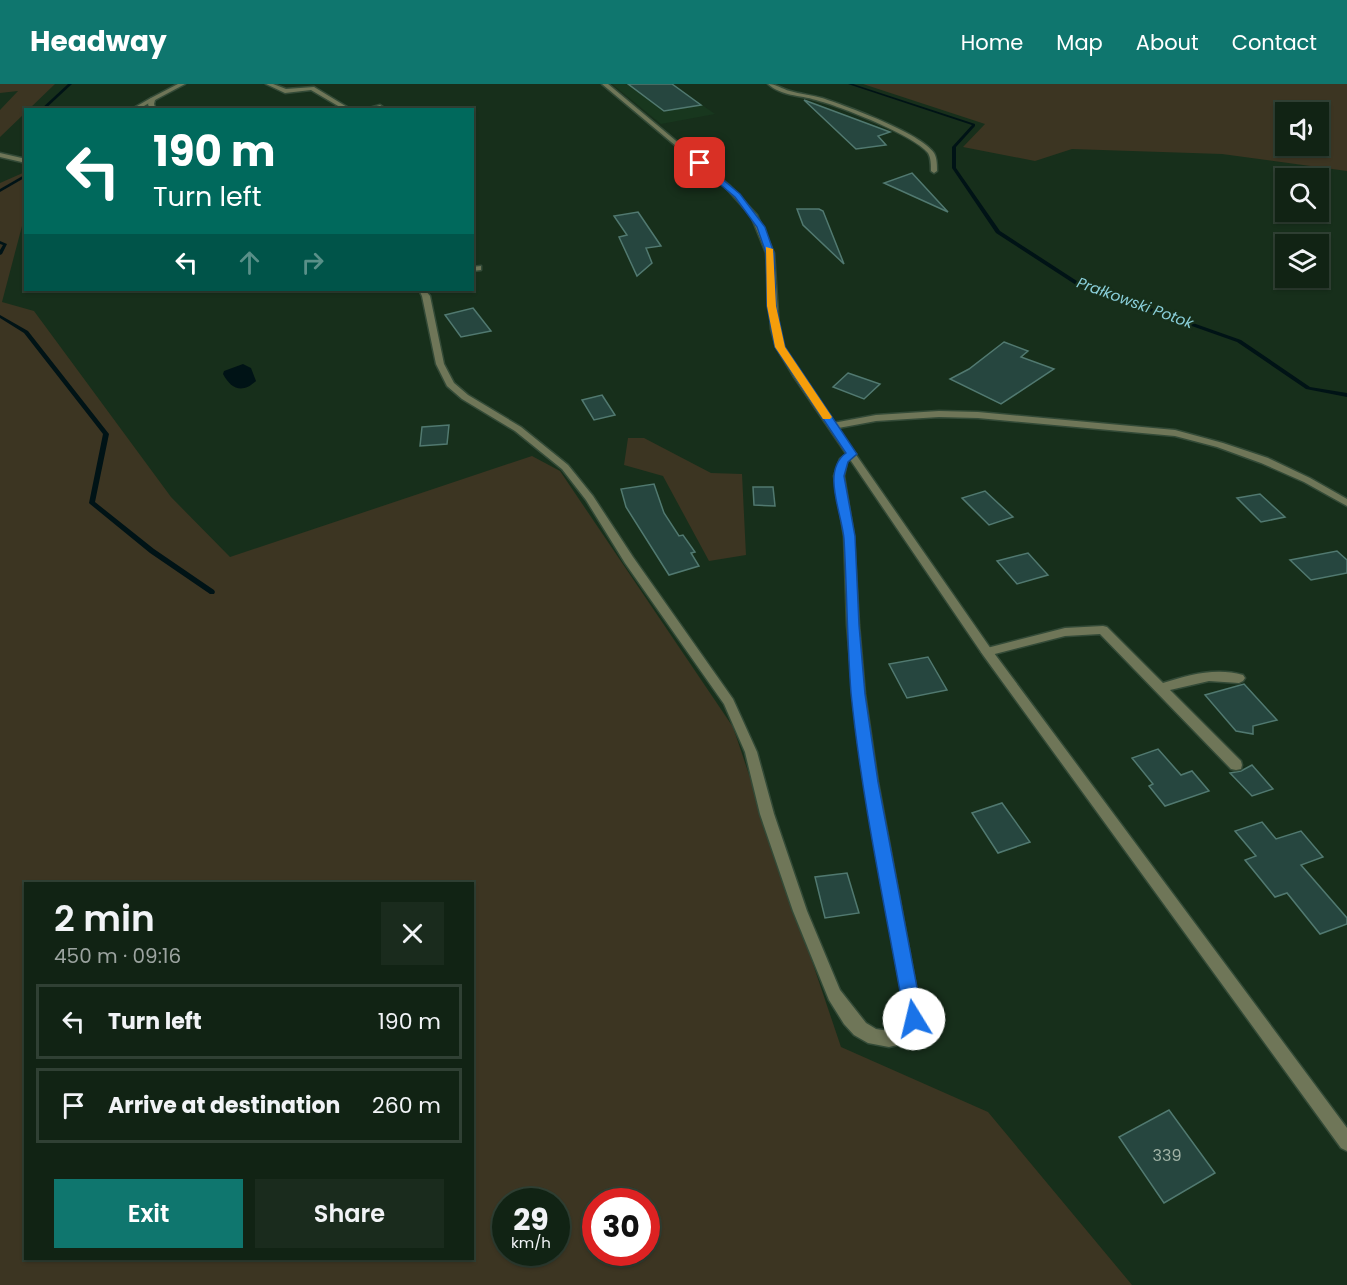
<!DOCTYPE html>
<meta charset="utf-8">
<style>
:root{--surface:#112314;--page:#1a2b1d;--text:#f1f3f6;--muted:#9ca4a0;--line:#304034;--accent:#0f766e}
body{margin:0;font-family:Poppins,sans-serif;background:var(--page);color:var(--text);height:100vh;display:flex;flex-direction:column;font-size:22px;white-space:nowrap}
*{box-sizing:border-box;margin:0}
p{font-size:20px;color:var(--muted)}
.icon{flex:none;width:33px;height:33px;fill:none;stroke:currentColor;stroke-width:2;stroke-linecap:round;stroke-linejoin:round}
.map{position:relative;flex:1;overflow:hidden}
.drawer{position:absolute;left:24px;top:798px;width:450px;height:378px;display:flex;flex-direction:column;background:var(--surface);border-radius:0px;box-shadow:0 2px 4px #0004,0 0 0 2px var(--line)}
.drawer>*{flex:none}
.top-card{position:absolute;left:24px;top:24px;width:450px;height:183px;border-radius:0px;box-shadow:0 2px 4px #0004,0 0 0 2px var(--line);background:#00695c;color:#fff;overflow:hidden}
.tools{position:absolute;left:1275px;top:18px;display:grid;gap:12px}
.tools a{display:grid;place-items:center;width:54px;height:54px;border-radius:0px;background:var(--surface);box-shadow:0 2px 4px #0004,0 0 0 2px var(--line);font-size:30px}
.speed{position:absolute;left:492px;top:1104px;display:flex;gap:12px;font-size:30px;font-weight:700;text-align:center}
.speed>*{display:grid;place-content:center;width:78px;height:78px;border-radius:50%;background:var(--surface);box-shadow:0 2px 4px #0004,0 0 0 2px var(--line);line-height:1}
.speed small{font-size:15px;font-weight:400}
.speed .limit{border:9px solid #d22;background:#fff;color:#111}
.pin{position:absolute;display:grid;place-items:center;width:51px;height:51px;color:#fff;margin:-26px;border-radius:12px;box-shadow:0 3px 9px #0006}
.me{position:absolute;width:66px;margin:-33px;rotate:351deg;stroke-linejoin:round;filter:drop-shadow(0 0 4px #0008)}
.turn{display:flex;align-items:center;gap:21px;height:126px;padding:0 30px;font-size:27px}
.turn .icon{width:78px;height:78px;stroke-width:2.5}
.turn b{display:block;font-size:42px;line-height:51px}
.lanes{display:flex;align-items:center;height:57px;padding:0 30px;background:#0003;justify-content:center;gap:30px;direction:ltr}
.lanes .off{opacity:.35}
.round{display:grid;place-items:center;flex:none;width:63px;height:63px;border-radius:0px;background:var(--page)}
.overview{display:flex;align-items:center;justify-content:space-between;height:102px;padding:0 30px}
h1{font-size:36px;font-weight:600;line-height:45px}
.cta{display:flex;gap:12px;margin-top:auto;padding:12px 30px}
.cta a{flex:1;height:69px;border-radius:0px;background:var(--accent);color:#fff;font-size:24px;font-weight:600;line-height:69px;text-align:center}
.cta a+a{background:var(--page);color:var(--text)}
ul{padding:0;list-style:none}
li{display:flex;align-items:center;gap:18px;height:75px;margin:0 12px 9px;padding:0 18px;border:3px solid var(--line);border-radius:0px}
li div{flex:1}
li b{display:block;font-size:22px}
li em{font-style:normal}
header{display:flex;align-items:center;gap:36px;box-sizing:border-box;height:84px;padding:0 30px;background:var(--accent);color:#fff}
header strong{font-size:28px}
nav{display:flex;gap:33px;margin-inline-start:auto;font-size:21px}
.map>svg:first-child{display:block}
.built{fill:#18371e}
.green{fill:#3c3522;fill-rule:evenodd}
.water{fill:#001316}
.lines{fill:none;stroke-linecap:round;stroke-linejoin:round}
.stream{fill:#001316;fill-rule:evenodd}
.building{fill:#26463f;stroke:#517970;stroke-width:1.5}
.service-casing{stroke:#334a37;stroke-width:3}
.minor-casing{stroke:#334a37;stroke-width:3}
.tertiary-casing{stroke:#334a37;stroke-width:3}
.service{fill:#6f7658;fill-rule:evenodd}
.minor{fill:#6f7658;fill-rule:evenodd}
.tertiary{fill:#6f7658;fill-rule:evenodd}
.route{fill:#1a73e8;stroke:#114b97;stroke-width:1.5}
.slow{fill:#f59e0b}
.labels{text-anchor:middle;stroke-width:4.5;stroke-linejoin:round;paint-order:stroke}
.far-water-label{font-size:15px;font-style:italic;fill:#8acfda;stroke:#172f1b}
.near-number-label{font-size:16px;fill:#a0b3a6}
</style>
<header>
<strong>Headway</strong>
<nav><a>Home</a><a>Map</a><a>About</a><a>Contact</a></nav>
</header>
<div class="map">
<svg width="1347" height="1201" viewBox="0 0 1347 1201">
<rect width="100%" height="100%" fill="#172f1b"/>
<path class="built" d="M612,0H672L715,30L661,40Z"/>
<g class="green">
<path d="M0,0H55L29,25L26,26L25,29L0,53V26L18,7L0,9Z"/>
<path d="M863,0H1347V87L1222,70L1072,65L1035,77L963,63L985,40ZM1318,28V62H1286V28Z"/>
<path d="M25,88V142H22L2,218L34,227L171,413L230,473L532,372L560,387L733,643L841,963L988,1028L1132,1201H0V99ZM26,800H472V1174H26ZM506,1118H556V1168H506ZM596,1118H646V1168H596Z"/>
<path d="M628,354H644L711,389L742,390L746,471L709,477L663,392L624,381Z"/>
</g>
<path class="water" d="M243,280L251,284L256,297C242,310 231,305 223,290L224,287Z"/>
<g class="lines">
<g class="stream">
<path d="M68,0H72L44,26H40Z"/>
<path d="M848,0H853L975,40V42L956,63V84L1000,147L1080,199L1241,256L1310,303L1347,309V313L1306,305L1237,258L1076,201L996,149L952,84V63L972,41Z"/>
<path d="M26,90V93L0,108V105Z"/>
<path d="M0,157L7,160L2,170L0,171V166L3,161L0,160Z"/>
<path d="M0,231L28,247L109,350L95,418L154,465L214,506L215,508L214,510H210L150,469L90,420L89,419L103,350L24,249L0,234Z"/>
</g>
</g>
<g class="building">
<path d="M628,0H672L701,21L664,27Z"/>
<path d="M804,16L890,48L878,52L886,61L856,65Z"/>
<path d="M912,89L948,128L884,99Z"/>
<path d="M797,125H819L823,127L844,180L803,141Z"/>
<path d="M638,128L661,162L646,164L652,179L637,192L619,153L627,151L614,132Z"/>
<path d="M473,224L491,247L461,253L445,231Z"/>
<path d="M1004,258L1028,267L1021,273L1054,285L1001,320L950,295L969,285Z"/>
<path d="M848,289L880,300L864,315L833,303Z"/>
<path d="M602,311L615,331L594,336L582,316Z"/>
<path d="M449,341L447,360L420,362L422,343Z"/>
<path d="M654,400L664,429L679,452L683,451L695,468L691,469L699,482L669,491L626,423L621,405Z"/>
<path d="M753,403H773L775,422L754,421Z"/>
<path d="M985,407L1013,433L989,441L962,414Z"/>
<path d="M1260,410L1285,433L1261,438L1237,414Z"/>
<path d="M1337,467L1347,476V489L1311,496L1290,476Z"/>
<path d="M1028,469L1048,491L1017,500L997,477Z"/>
<path d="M928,573L947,606L907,614L889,580Z"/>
<path d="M1244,600L1277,636L1253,642V650L1236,647L1205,611Z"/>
<path d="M1158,665L1181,691L1192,687L1209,707L1165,722L1149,702L1153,700L1132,674Z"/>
<path d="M1252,681L1273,705L1252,712L1230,689L1241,687Z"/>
<path d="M1002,719L1030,758L998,769L972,729Z"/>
<path d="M1262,738L1276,755L1301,747L1323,773L1301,781L1347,834V840L1320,850L1287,809L1275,813L1245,776L1256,772L1235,747Z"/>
<path d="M847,789L859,829L825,834L815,793Z"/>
<path d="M1169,1026L1215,1089L1164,1119L1119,1053Z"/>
</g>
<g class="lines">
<g class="service-casing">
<g id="service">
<path d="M266,0H273L286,5L314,3L352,26H345L311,6L285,9Z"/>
<path d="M151,14L156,15L137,26H130Z"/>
<path d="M380,21L387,26H366V25Z"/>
<path d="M0,69L26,75V79L0,73Z"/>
<path d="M481,182V186L472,187V183Z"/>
<path d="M1103,542L1107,543L1163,599C1188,591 1216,583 1243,591L1245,594L1243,597L1239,599L1209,597L1170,606L1241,677L1242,681L1241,685L1236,686L1231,685L1100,550L1065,552L987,572L981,568L987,564L1065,544Z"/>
</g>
</g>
<g class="minor-casing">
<g id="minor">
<path d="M178,0H185L155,16L154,20L156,26H150L148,20L151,14Z"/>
<path d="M768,0C776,0 782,5 790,7C800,10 811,11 822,14C846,22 921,49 934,69C937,74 937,81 937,87L934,89L931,87C931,81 931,74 928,69C914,51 839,22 816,16C800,11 781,12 768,0Z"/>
<path d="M419,206H425L430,212L444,280L454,299L468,311L521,343L568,381L593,412L633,473L733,615L757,668L774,730L807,827L840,906L866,939L876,945L889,947L897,946L906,935L864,698L853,610L847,541L844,452L834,392L840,375L851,367L856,370L847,378L844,392L854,452L859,541L865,610L878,698L922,935L915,952L907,959L889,963L868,959L854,951L844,940L829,916L793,827L760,730L745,668L724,620L625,479L586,416L562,385L515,347L462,315L447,302L436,280L422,212Z"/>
<path d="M939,327L978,328L1175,346L1223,359L1268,374L1310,394L1347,415V422L1304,398L1261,379L1217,363L1175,352L978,334L939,333L876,337L833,345L828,342L833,339L876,331Z"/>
</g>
</g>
<g class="tertiary-casing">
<path id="tertiary" d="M602,0H608L730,102L757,131L774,169L779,245L784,263L802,293L991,565L1347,1044V1067L1341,1064L983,571L794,293L776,263L771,245L766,169L751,132L726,104Z"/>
</g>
<use href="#service" class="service"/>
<use href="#minor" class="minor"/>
<use href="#tertiary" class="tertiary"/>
</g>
<path class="route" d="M697,78H702L740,110L765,143L774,169L776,222L785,263L857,370L848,378L844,392L855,452L859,541L865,610L878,698L923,935L921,942L914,944L908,942L905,935C886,827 862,718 851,609C847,557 847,506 844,455C842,429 821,387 846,369L775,263L767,222L766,169L757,143L735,113L697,81Z"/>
<path class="slow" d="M766,163L773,165L776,222L785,263L832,333L830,335H823L775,263L767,222Z"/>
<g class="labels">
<g class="far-water-label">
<text transform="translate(1135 219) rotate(20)" y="5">Prałkowski Potok</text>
</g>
<g class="near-number-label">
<text x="1167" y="1077">339</text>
</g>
</g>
</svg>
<div class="tools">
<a><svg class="icon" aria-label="sound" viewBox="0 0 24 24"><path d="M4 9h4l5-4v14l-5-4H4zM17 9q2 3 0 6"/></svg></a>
<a><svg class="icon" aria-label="search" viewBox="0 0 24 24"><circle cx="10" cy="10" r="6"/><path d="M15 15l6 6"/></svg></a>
<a><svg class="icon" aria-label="layers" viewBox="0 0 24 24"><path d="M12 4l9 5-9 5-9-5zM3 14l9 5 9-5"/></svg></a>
</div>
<div class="speed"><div>29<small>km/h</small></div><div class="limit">30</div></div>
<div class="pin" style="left:700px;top:79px;background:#d93025"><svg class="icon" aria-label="arrive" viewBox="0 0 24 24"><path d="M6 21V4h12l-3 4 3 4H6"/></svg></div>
<svg class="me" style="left:914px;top:935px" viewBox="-20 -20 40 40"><circle r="19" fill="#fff"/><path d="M0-13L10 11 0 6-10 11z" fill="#1a73e8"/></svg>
<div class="top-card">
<div class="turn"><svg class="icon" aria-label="left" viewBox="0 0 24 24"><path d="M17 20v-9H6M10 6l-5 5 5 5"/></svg><div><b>190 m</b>Turn left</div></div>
<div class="lanes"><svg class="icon" aria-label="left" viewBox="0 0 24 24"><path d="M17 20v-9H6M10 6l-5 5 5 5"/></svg><svg class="icon off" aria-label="ahead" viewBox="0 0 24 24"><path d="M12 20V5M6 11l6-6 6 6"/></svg><svg class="icon off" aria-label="right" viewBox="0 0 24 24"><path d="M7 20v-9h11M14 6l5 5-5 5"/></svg></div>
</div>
<section class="drawer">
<div class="overview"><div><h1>2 min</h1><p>450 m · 09:16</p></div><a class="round"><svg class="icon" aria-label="close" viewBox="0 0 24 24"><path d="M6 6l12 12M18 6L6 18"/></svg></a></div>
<ul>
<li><svg class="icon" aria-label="left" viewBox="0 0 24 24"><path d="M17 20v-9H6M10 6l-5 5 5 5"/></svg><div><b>Turn left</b></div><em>190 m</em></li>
<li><svg class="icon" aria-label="arrive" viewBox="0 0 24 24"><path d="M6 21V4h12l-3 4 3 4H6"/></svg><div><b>Arrive at destination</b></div><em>260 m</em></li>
</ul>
<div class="cta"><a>Exit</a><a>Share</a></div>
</section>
</div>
